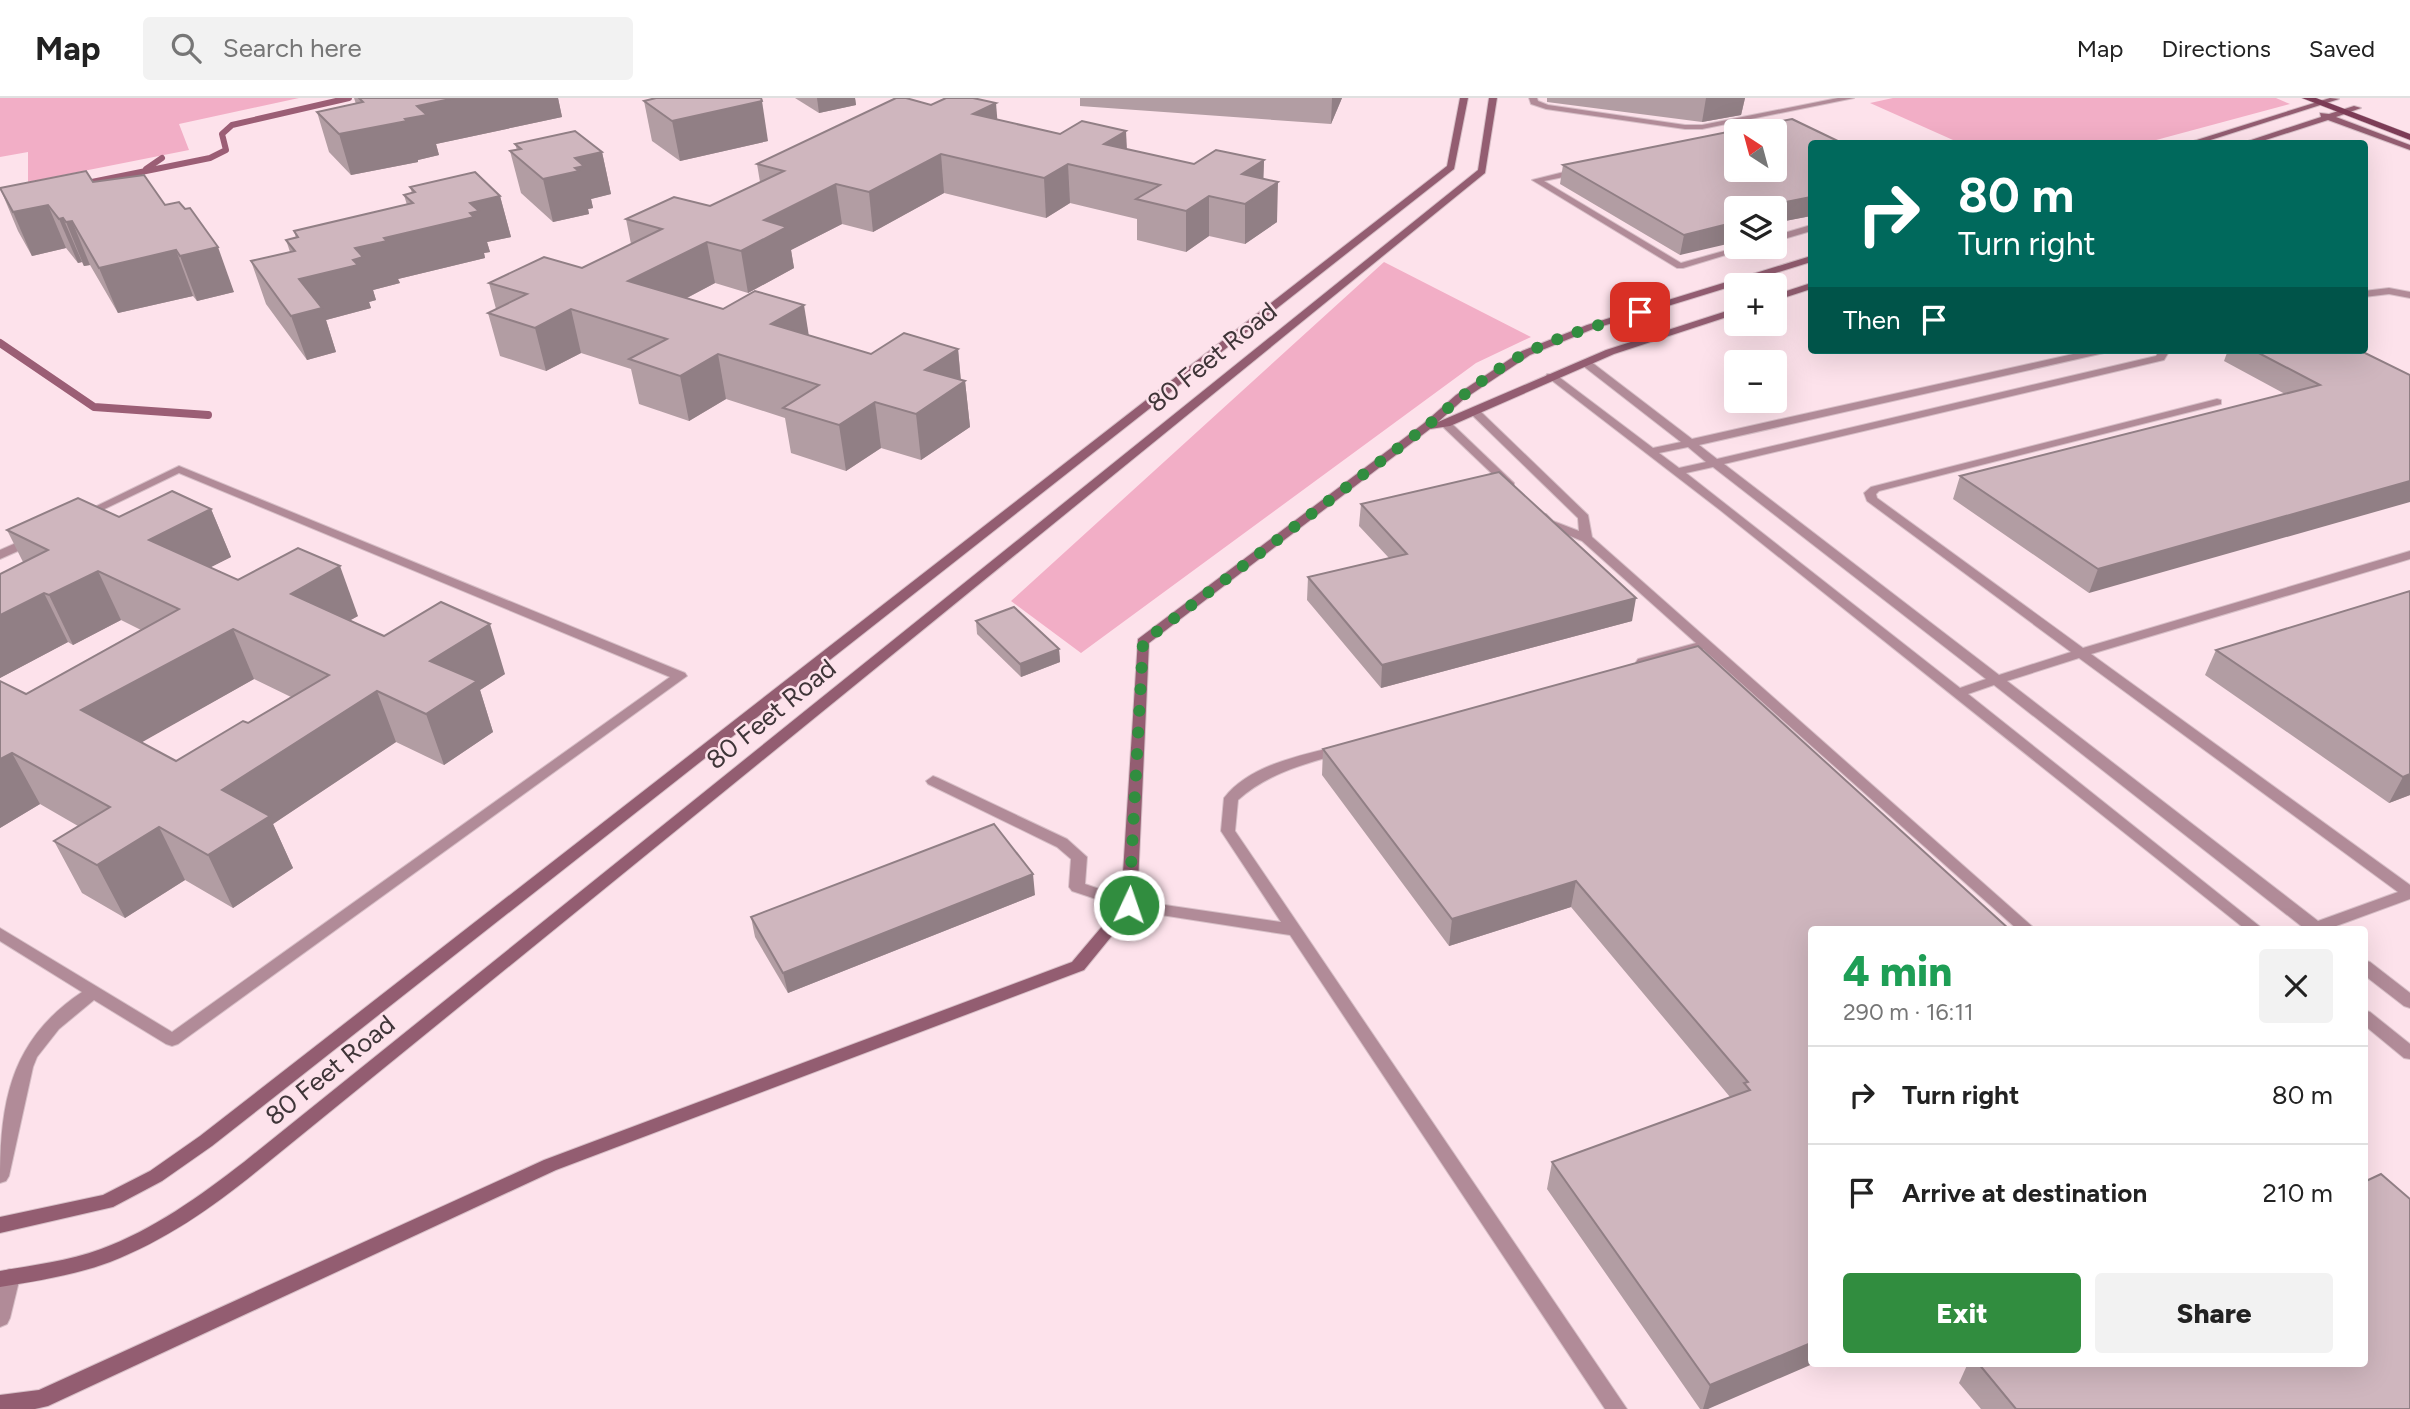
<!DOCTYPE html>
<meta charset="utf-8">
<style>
:root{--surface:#fff;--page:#f2f2f2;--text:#222;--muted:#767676;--line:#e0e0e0;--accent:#318d3f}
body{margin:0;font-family:Figtree,sans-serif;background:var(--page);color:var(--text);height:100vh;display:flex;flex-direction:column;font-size:26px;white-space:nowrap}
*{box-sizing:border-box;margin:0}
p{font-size:23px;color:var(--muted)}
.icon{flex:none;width:38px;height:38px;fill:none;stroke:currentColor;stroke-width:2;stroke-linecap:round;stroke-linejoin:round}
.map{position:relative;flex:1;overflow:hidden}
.panel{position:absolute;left:1808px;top:828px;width:560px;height:441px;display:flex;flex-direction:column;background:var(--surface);border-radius:7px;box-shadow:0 7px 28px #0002}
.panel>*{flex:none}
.hud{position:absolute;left:1808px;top:42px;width:560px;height:214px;border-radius:7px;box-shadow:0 7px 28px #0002;background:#00695c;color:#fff;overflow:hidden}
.needle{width:46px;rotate:324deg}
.controls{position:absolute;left:1724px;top:21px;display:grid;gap:14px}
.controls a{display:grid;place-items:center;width:63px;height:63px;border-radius:7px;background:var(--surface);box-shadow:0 7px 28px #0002;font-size:35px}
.pin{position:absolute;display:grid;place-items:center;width:60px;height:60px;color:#fff;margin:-30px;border-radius:14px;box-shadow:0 4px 10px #0006}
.me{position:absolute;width:77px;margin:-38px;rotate:3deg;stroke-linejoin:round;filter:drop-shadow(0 0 5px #0008)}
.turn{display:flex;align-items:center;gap:24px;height:147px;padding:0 35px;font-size:32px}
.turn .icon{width:91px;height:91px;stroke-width:2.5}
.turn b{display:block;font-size:49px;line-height:60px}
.then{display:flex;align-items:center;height:66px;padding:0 35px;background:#0003;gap:14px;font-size:26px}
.round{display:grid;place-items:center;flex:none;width:74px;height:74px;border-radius:7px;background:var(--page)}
.head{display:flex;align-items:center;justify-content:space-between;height:119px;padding:0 35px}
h1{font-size:42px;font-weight:800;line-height:52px;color:#1e9e55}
.button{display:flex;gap:14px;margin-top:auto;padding:14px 35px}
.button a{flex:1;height:80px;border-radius:7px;background:var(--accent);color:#fff;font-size:28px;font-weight:800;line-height:80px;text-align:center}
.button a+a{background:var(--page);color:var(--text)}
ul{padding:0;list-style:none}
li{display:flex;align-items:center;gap:21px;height:98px;padding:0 35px;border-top:2px solid var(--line)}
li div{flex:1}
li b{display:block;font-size:26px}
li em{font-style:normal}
header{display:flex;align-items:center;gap:42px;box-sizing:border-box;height:98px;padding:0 35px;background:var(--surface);border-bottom:2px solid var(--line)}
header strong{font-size:33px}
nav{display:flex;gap:38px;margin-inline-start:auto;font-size:24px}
.search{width:490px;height:63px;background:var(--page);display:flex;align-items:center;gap:18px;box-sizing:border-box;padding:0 24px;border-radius:7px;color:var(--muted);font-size:26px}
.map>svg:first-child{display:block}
.green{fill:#f2aec6}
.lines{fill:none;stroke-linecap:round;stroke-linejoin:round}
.stream-far1{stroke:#9b5e75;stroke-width:6}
.stream{stroke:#9b5e75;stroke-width:8}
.lane-casing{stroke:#d7bfc7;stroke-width:2}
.street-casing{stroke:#d7bfc7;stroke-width:2}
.secondary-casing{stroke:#d7bfc7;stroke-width:2}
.primary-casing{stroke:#d7bfc7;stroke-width:1}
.lane{fill:#b18b98;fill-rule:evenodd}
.street{fill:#b18b98;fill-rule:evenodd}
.secondary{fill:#935d71;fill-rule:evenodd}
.primary{fill:#7c3c56;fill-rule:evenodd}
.wall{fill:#b29da3;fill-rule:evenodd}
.shaded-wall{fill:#917f85}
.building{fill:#cfb6be;stroke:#917f85;stroke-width:2;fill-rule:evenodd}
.route{stroke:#318d3f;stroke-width:12;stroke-dasharray:0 21.6}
.labels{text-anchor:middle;stroke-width:5;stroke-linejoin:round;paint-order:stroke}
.street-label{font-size:26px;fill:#3f3538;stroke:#fde2eb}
</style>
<header>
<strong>Map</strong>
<div class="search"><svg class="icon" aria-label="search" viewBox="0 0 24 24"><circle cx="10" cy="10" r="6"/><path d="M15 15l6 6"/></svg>Search here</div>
<nav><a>Map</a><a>Directions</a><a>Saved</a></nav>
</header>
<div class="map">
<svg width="2410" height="1311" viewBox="0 0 2410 1311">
<rect width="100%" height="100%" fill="#fde2eb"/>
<g class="green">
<path d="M0,0H299L179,26L189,52L28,84V54L0,59Z"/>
<path d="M1893,0H2276L2290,6L2145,45L1962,46L1870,5Z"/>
<path d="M1384,164L1531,239L1476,265L1081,555L1011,503Z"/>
</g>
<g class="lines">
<g class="stream-far1">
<path d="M146,71L162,60"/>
<path d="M82,86L210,60L226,52L222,36L232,27L349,0"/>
</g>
<path class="stream" d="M0,245L94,309L208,317"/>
<g class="lane-casing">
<g id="lane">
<path d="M1529,0H1537L1538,3L1548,7L1685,27H1702L1838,0H1854L1702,31H1685L1546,11L1531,6Z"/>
<path d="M1580,70L1583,71V75L1544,83L1681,165L1738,149H1752L1683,170H1677L1532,82Z"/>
<path d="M1811,127V133L1774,144V138Z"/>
<path d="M2389,190L2410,194V200L2389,196L2364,199V193Z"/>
<path d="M2091,252H2109L2104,255L1699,347L1717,361L2156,258L2160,252H2170L2164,262L1724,366L1999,577L2071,554L1867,403L1864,395L1871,389L2217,301L2221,302V306L1879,393L1876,396L1877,400L2083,550L2410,453V461L2091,556L2410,787V801L2328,831H2305L1994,587L1968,596L2263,831H2245L1720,412L1546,278L1547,276H1555L1653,350L1681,344L1582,267V263H1590L1692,341ZM1688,349L1706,364L1679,370L1659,355ZM1713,369L1986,581L1960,590L1686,375ZM2079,560L2398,794L2318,823L2007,583Z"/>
<path d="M1475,311L1479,312L1588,417L1592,439L2035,831H2017L1703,551L1648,567H1638L1636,564L1638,561L1696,545L1582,443L1545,427L1538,420V416H1546L1553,423L1579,433L1578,420L1471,316L1470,314Z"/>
<path d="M1446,323L1450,324L1514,385V389H1506L1442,328L1441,326Z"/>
<path d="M1342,647L1347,648L1349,651L1347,654C1308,665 1269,674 1238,702L1235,733L1627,1311H1605L1290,837L1129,812L1072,793L1069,789L1071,761L1057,749L928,686L926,683L933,678L938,680L1067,741L1087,759L1085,786L1131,802L1281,824L1221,733L1224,700C1250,666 1303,657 1342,647Z"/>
<path d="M2364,862L2370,864L2410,895V910L2404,908L2364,877Z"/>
<path d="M2364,912L2370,914L2410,946V961L2404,960L2364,927Z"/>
</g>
</g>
<g class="street-casing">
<g id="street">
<path d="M179,368L685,575L687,578L178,946L172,948L166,946L94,902L59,931L37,959L33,969L9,1078L6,1083L0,1085C0,1004 10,942 82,894L0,843V830L172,934L670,579L179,375L86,420H78L76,418Z"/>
<path d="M32,438L36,439V445L0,461V452Z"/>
<path d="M10,1171L17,1173L20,1179L10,1220L7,1226L0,1229V1181L3,1173Z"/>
</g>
</g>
<g class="secondary-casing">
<g id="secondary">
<path d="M1460,0H1468L1454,71L212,1048L162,1083L113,1109L0,1135V1119L103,1097L150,1073L200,1038L1447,68Z"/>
<path d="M1489,0H1497L1485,75L256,1074C212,1110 164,1143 110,1164C75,1177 37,1183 0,1189V1173C34,1167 68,1163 101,1151C153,1132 200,1098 244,1064L1478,72Z"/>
<path d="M2330,0L2339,1L2198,46H2184Z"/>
<path d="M2354,8L2361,10L2336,19L2410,47V52L2328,22L2253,46H2239L2321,19L2320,15L2329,16Z"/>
<path d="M1811,158V164L1593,231L1530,257L1464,301L1438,324L1606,252L1736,210V216L1614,256L1450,328L1430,331L1149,545L1137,807L1084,872L556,1072L48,1308L35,1311H0V1297L39,1292L544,1062L1072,864L1121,806L1138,541L1423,326L1456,297L1522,253L1587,227Z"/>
<path d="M1811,185V191L1774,203V197Z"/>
</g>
</g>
<g class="primary-casing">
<path id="primary" d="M2302,0H2316L2410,36V42Z"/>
</g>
<use href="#lane" class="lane"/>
<use href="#street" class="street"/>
<use href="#secondary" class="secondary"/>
<use href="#primary" class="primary"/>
</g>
<g class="wall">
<path d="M354,0H558L562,19L436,46L439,57L418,62V64L351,77L329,54L317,14L356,6Z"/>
<path d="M795,0H855L856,7L819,15Z"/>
<path d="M1080,0H1342L1331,26L1080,8Z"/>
<path d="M1547,0H1745L1741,17L1702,24L1547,4Z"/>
<path d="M644,3L768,43L680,63L652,43Z"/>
<path d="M931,7L1194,66L1264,62L1263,81L1277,124L1245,146L1209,138L1186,154L1137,142V121L1070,105L1046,120L944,95L873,134L842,126L791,152L794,170L748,195L715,185L687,200L871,256L958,251L961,282L965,283L970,329L921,362L881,350L846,373L791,355L785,320L726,301L689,323L639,306L631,271L581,255L546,273L500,258L488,215L496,211L489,185L582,170L631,146L626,121L710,108L760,84L757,66Z"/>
<path d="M515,46L602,54L611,96L591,101L593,110L588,111L589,116L553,124L521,95L510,53L517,52Z"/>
<path d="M1811,46V118L1785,123L1783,132L1774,135V110L1680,157L1560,86L1563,67Z"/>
<path d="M93,84L165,107L234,194L197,203L193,198L118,215L90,167L84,168L82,164L78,165L66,150L32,158L18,133L0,90Z"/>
<path d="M410,89L500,98L511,139L487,144L490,154L484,155L485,160L398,181L400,185L373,192L376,202L369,204L371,210L326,222L336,254L307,262L266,206L251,163L290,154L286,142L296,140L294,133L407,107L404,97L412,95Z"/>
<path d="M2228,252H2359L2089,495L1953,401L1960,378L2285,296L2224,263Z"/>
<path d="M1361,406L1632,523L1381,590L1307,502L1308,479L1389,460L1359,428Z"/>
<path d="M211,411L231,459L210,469L238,482L358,518L350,522L384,538L505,576L480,592L493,634L444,667L396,644L273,726L293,770L233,810L185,782L125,820L82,795L54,743L78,728L40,706L0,730V583L26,596L141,532L121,522L73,547L68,544L0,580V476L23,464L7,432L119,419ZM254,581L291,599L248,625L176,663L141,644Z"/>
<path d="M2410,493V697L2389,705L2205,577L2216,552Z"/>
<path d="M976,523L1059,551L1060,564L1021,579L977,536Z"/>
<path d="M1323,651L2009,831L1708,1311H1700L1547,1091L1552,1064L1730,999L1571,809L1449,848L1322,677Z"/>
<path d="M1035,797L788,895L755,839L751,819Z"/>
<path d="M1968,1265H2364L2410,1311H1981L1959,1285Z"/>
</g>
<g class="shaded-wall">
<path d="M455,0H558L562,19L436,46L439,57L418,62V64L351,77L339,36L405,21L417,8Z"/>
<path d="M817,0H855L856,7L819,15Z"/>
<path d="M1332,0H1342L1331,26Z"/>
<path d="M1706,0H1745L1741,17L1702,24Z"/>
<path d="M762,3L768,43L680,63L672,23Z"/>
<path d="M996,5L999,42L973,16Z"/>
<path d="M1126,33L1128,71L1104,46Z"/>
<path d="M602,54L611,96L591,101L593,110L588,111L589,116L553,124L543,81L575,70V60Z"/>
<path d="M941,56L944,95L873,134L869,94Z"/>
<path d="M1264,62L1263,94L1278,84L1277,124L1245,146V106L1242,76Z"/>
<path d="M1068,66L1070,105L1046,120L1044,80Z"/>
<path d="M836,86L842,126L791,152L794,170L748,195L741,153L764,122Z"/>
<path d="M500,98L511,139L487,144L490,154L484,155L485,160L398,181L400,185L373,192L376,202L369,204L371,210L326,222L336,254L307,262L291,218L299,181L353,162L355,150L384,140L470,115V105Z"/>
<path d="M1209,98V138L1186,154V113Z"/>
<path d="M1811,99V118L1785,123L1783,132L1774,135V115L1776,106Z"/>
<path d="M48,107L66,150L32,158L13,114Z"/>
<path d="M63,120L82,164L78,165L59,121Z"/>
<path d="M72,123L90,167L84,168L66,124Z"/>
<path d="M1736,124V144L1680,157L1684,137Z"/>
<path d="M707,144L715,185L637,226L628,183Z"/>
<path d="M218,149L234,194L197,203L180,158Z"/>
<path d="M176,152L193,198L118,215L99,170Z"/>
<path d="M804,207L811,251L771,226Z"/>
<path d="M571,211L581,255L546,273L535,230Z"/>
<path d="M958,251L961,286L965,283L970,329L921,362L916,316L925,272Z"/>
<path d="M718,256L726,301L689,323L680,278Z"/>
<path d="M875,304L881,350L846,373L839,327Z"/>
<path d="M2410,383V404L2089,495L2098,471Z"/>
<path d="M211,411L231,459L170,490L149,442Z"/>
<path d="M340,468L358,518L310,545L291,496Z"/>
<path d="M98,473L121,522L73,547L49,497Z"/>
<path d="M44,495L68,544L0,580V517Z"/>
<path d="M1636,500L1632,523L1381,590L1382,567Z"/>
<path d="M490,526L505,576L480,592L493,634L444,667L426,616L430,563Z"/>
<path d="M233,531L254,581L107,664L81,612Z"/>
<path d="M1059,551L1060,564L1021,579L1020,566Z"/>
<path d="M377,593L396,644L273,726L293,770L233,810L208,757L222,692Z"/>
<path d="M12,655L40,706L0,730V661Z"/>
<path d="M2410,676V697L2389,705L2403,679Z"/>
<path d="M159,729L185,782L125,820L97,767Z"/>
<path d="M1033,776L1035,797L788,895L783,875Z"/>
<path d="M1576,783L1571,809L1449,848L1452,821Z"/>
<path d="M1811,1245V1265H1815L1708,1311H1703L1710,1287Z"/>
</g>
<g class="building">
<path d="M359,0H455L417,8L427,17L405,21L407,23L339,36L317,14L363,4Z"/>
<path d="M656,0H761L762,3L672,23L644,3Z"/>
<path d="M896,0H906L931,7L946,0H973L996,5L973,16L1060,36L1082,23L1126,33L1104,46L1194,66L1216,52L1264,62L1242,76L1278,84L1245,106L1209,98L1186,113L1136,101L1160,87L1068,66L1044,80L941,56L869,94L836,86L764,122L787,129L741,153L707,144L628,183L723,211L755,193L804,207L771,226L871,256L904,235L958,251L925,272L965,283L916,316L875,304L839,327L783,310L819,287L718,256L680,278L629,261L667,241L571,211L535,230L488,215L527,196L489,185L544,159L582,170L662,131L626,121L674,99L710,108L784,73L757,66Z"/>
<path d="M1792,21L1844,46H1811V99L1776,106L1788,112L1774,115V110H1736V124L1684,137L1563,67ZM1736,33H1774V72H1736Z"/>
<path d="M575,33L602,54L575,60L584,68L575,70L579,73L543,81L510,53L521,51L515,46Z"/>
<path d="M86,73L93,84L144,77L165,107L179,104L185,111L190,110L218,149L180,158L176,152L99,170L72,123L66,124L63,120L59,121L48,107L13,114L0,90Z"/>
<path d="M475,74L500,98L470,105L479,113L470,115L474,119L384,140L387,143L355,150L363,159L353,162L358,167L299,181L322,210L291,218L251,163L295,153L286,142L298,139L294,133L413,105L404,97L415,94L410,89Z"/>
<path d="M2253,252H2359L2410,277V383L2098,471L1960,378L2320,287Z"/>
<path d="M1499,374L1636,500L1382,567L1308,479L1407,456L1361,406Z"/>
<path d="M172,393L211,411L149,442L238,482L298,450L340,468L291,496L384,538L441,504L490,526L430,563L477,583L426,616L377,593L222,692L270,718L208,757L159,729L97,767L54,743L110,709L12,655L0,661V583L26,596L179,511L98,473L49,497L44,495L0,517V476L48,452L7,432L78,400L119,419ZM233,531L329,577L248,625L243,623L176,663L81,612Z"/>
<path d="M2410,493V676L2403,679L2216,552Z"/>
<path d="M1014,509L1059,551L1020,566L976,523Z"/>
<path d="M1698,548L2009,831H1811V1245L1710,1287L1552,1064L1750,992L1744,985L1748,984L1576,783L1452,821L1323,651Z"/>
<path d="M994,726L1033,776L783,875L751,819Z"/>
<path d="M2381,1076L2410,1101V1311H2016L1978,1265H2364V1084Z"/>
</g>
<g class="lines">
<path class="route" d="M1129,807L1143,544L1427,328C1456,303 1494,270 1528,254C1563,237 1602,226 1640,214"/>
</g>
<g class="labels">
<g class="street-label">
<text transform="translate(1212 259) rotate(-39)" y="9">80 Feet Road</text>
<text transform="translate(771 616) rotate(-39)" y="9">80 Feet Road</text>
<text transform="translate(330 972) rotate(-39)" y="9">80 Feet Road</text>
</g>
</g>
</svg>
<div class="controls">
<a><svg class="needle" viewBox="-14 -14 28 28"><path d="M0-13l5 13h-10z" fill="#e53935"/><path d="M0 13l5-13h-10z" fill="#767676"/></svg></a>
<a><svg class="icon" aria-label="layers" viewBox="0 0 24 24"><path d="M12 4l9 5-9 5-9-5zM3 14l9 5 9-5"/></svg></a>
<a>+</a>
<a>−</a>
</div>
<div class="pin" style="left:1640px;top:214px;background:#d93025"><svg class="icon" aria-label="arrive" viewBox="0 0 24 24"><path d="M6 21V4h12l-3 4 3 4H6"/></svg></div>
<svg class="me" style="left:1129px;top:807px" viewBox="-20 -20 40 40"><circle r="17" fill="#318d3f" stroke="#fff" stroke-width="3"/><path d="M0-11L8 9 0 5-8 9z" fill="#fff"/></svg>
<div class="hud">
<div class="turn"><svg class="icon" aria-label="right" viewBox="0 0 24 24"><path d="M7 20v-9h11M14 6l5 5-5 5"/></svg><div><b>80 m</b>Turn right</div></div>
<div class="then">Then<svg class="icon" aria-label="arrive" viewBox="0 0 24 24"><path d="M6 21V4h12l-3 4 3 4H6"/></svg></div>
</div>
<section class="panel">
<div class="head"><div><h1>4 min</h1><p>290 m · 16:11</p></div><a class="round"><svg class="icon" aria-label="close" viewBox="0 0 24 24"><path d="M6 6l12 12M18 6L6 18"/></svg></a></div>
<ul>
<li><svg class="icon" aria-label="right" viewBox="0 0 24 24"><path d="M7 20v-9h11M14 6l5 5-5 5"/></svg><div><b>Turn right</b></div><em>80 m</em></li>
<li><svg class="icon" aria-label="arrive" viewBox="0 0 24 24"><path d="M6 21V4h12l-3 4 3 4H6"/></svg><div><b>Arrive at destination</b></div><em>210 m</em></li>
</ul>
<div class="button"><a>Exit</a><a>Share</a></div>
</section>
</div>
